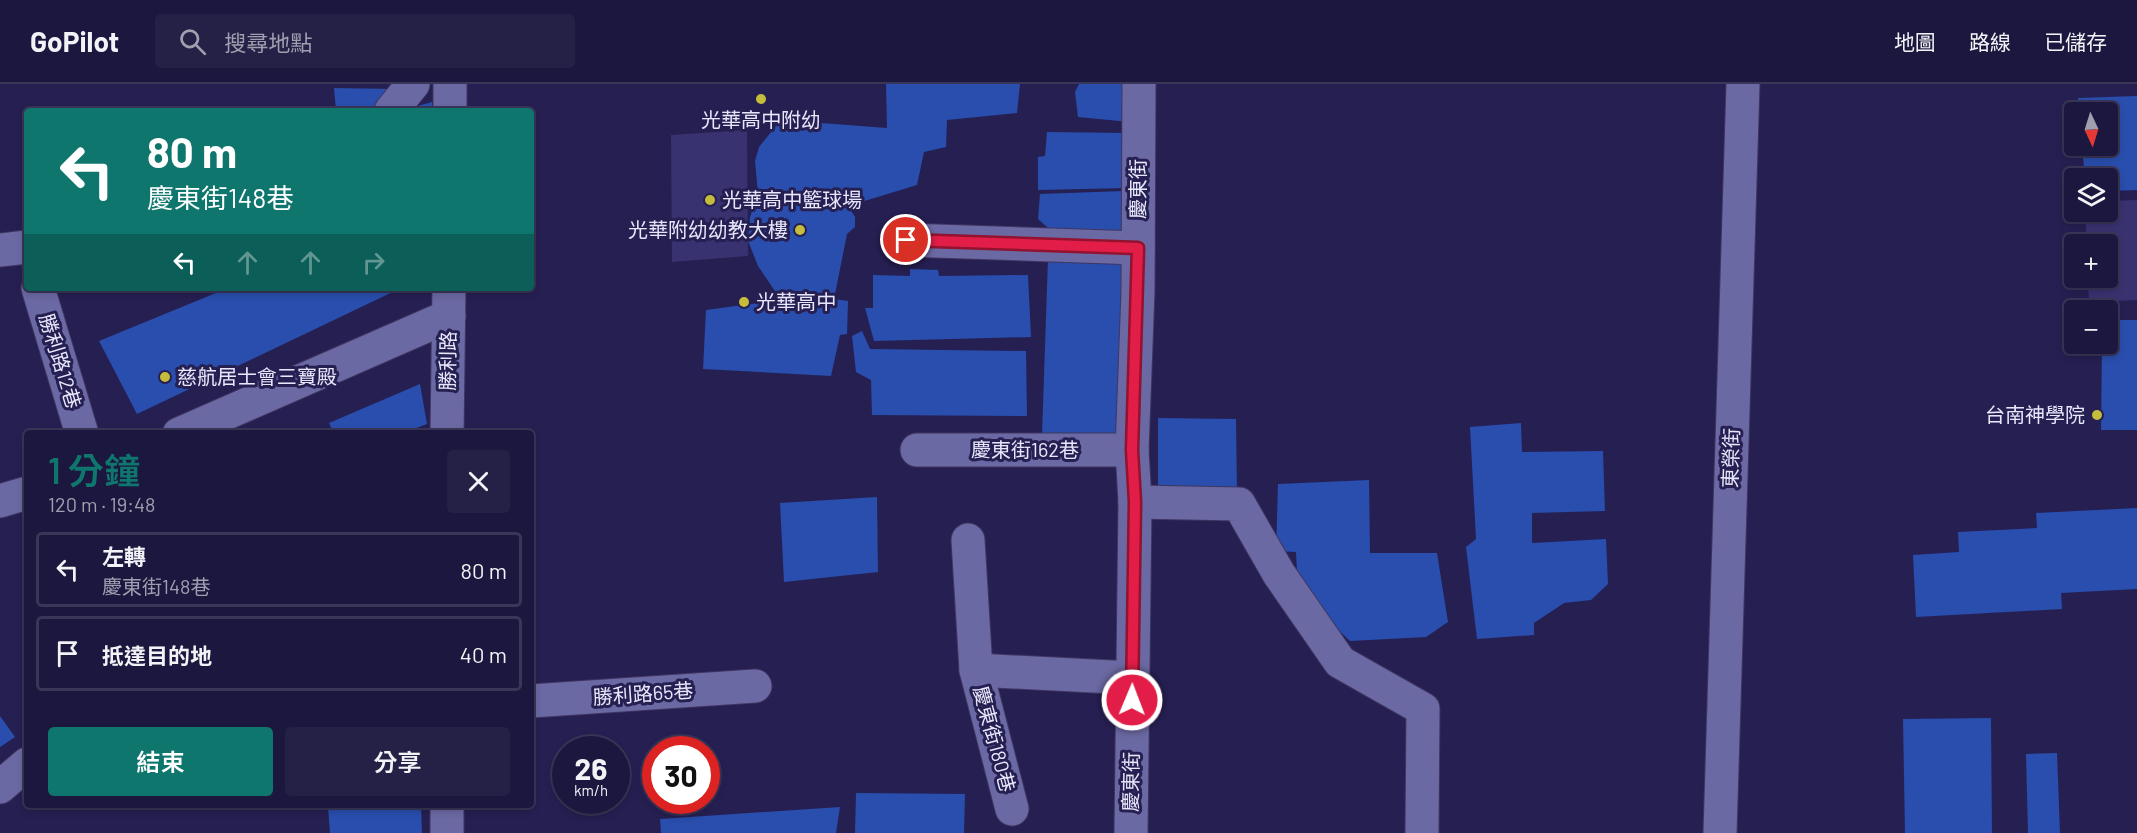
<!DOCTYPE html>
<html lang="zh-TW">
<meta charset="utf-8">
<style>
:root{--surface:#1c173e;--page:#252045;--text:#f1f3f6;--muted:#a09fb0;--line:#3a3658;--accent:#0f766e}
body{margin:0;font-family:Barlow,"Noto Sans TC",sans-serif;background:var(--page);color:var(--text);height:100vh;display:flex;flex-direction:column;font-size:22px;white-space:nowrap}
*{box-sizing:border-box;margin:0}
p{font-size:20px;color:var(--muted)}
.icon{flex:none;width:33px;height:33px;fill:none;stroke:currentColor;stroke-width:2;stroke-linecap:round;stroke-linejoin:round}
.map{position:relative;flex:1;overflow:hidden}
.details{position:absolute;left:24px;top:346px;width:510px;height:378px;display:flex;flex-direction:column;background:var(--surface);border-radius:6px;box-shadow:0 3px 9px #0003,0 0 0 2px var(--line)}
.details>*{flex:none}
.banner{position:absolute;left:24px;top:24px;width:510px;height:183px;border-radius:6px;box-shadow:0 3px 9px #0003,0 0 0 2px var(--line);background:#0f766e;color:#fff;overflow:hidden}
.needle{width:39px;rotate:176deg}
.buttons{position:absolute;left:2064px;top:18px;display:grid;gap:12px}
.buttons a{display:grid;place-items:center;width:54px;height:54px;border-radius:6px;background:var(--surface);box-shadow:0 3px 9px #0003,0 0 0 2px var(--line);font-size:30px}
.speed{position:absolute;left:552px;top:652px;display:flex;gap:12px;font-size:30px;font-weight:700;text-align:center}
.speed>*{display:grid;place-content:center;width:78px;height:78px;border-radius:50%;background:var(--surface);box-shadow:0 3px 9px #0003,0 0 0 2px var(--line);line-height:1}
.speed small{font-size:15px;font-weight:400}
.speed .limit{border:9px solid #d22;background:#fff;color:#111}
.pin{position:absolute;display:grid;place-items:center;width:51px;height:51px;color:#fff;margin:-26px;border:3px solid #fff;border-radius:50%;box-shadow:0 2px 6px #0007}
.me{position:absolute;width:66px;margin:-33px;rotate:1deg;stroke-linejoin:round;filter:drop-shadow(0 0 4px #0008)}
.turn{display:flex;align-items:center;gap:21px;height:126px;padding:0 24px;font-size:27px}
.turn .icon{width:78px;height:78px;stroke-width:2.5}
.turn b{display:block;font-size:42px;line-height:51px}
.lanes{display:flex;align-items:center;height:57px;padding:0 24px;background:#0003;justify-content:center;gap:30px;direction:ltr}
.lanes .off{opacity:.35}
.round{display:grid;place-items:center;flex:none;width:63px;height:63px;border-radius:6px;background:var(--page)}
.overview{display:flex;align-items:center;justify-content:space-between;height:102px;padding:0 24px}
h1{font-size:36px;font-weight:600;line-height:45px;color:var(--accent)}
.cta{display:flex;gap:12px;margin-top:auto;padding:12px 24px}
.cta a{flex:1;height:69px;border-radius:6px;background:var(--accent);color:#fff;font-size:24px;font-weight:600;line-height:69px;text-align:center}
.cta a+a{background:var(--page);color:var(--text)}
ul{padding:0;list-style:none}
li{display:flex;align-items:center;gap:18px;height:75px;margin:0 12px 9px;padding:0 12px;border:3px solid var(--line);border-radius:6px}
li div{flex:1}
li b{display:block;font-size:22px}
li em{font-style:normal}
header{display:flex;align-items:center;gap:36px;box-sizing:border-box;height:84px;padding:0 30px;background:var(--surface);border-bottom:2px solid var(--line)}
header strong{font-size:28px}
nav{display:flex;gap:33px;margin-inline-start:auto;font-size:21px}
.search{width:420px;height:54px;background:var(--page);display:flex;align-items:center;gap:15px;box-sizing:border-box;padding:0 21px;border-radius:6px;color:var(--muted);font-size:22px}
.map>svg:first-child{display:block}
.green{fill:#393270}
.building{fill:#294ead}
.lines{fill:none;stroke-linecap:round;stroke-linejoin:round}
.minor-casing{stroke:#403661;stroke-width:35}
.minor{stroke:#6b69a3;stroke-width:33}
.route-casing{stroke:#92132f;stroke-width:15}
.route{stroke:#e11d48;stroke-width:10}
.poi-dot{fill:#c6bc3c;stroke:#261f52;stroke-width:2}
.labels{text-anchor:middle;stroke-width:6;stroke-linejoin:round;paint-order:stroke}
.poi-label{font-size:20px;fill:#e7e7fb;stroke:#261f52;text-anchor:start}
.street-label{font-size:20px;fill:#e7e7fb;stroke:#261f52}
</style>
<header>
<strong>GoPilot</strong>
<div class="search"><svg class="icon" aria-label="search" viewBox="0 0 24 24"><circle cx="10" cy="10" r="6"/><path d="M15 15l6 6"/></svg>搜尋地點</div>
<nav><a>地圖</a><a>路線</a><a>已儲存</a></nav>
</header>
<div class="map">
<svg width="2137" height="749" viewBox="0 0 2137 749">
<rect width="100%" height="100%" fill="#261f52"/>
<g class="green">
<path d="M747,46L748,172L672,178L671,51Z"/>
<path d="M2137,116V216L2089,218L2088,194H2108V160H2087L2085,128H2108V117Z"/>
</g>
<g class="building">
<path d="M886,0H1020L1017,29L947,36L946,63L924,68L917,101L848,122L855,133V143L847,150L834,215L848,217L847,250L840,251L831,292L703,285L706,226L781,216L758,182L748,157L750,133L758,110L755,77L759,63L781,36L887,44Z"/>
<path d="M1079,0H1127L1130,38L1078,33L1075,8Z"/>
<path d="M334,4L394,5L384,27H336Z"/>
<path d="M2137,12V106L2108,107V94H2085L2082,62H2108V28H2079L2078,14Z"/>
<path d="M432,18L433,27H403V26Z"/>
<path d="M1047,48L1128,49L1129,104L1038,106V73L1045,72Z"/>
<path d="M1123,107L1124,151L1057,152L1038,135L1040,110Z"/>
<path d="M1048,174L1130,176L1125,353L1042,351Z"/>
<path d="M910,185L938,186L939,192L1028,191L1031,253L874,257L865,224H873V191L910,192Z"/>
<path d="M228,204H401L137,330L99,257Z"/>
<path d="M2108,236H2137V346H2101L2102,260H2108Z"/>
<path d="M862,247L870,265L1026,267L1027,332L872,331L871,296L856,288L852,252Z"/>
<path d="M420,300L427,340L401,350H334L329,339Z"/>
<path d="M1158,334L1236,335L1237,409H1158Z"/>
<path d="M1521,339L1522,368L1603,367L1605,427L1532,429V459L1606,455L1608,500L1591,516L1564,519L1534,539V551L1477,555L1466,463L1476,455L1470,343Z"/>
<path d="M1369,396L1370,469H1437L1448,538L1426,553L1350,557L1298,508L1296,468L1276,467L1278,400Z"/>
<path d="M877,413L878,488L784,498L780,419Z"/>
<path d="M2137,424V505L2061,509L2062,525L1916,533L1913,471L1959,468L1958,448L2037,444L2036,429Z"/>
<path d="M0,632L15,653L0,663Z"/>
<path d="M1991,634L1992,749H1905L1903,635Z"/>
<path d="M2057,669L2060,749H2028L2026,670Z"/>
<path d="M856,709L965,710L964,749H855Z"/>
<path d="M347,722H421L422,749H330L328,723Z"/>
<path d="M840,723L836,749H661L660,735Z"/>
</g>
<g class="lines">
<g class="minor-casing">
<g id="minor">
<path d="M391,27L413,0"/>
<path d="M450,27V0"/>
<path d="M906,156L1138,164"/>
<path d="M0,166L27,163"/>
<path d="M38,204L82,350"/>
<path d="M179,350L449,232"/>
<path d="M447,350L449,204"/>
<path d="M917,366H1132"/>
<path d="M0,417L27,409"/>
<path d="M1135,418L1239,420L1279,490L1340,578L1423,625L1422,749"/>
<path d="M968,456L976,586L1012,725"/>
<path d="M976,586L1132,594"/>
<path d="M531,617L755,602"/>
<path d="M0,703L27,680"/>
<path d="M447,749V722"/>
<path d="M1131,749L1135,418L1132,366L1138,207L1139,0"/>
<path d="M1720,749L1743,0"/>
</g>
</g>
<use href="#minor" class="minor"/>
</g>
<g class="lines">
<g class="route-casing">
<path id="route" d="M906,156L1138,164L1132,366L1135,418L1132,616"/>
</g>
<use href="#route" class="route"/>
</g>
<g class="poi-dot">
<circle cx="761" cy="15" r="6"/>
<circle cx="710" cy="116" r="6"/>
<circle cx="800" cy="146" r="6"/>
<circle cx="744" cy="218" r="6"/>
<circle cx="165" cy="293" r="6"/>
<circle cx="2097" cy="331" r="6"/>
</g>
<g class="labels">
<g class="poi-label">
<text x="761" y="43" text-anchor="middle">光華高中附幼</text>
<text x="722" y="123">光華高中籃球場</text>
<text x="788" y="153" text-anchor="end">光華附幼幼教大樓</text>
<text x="756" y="225">光華高中</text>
<text x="177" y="300">慈航居士會三寶殿</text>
<text x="2085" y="338" text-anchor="end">台南神學院</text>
</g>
<g class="street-label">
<text transform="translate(1138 105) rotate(-90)" y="7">慶東街</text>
<text transform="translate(60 277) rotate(73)" y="7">勝利路12巷</text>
<text transform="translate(448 277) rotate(-89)" y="7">勝利路</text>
<text x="1025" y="373">慶東街162巷</text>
<text transform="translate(1731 374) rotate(-88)" y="7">東榮街</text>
<text transform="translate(643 610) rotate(-4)" y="7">勝利路65巷</text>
<text transform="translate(994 655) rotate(75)" y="7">慶東街180巷</text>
<text transform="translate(1131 698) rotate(-89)" y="7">慶東街</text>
</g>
</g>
</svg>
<div class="buttons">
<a><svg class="needle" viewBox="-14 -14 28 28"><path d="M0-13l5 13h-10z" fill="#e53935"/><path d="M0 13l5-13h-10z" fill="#a09fb0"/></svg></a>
<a><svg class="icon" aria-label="layers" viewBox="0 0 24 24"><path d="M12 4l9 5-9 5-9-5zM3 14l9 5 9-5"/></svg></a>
<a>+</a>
<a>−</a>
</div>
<div class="speed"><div>26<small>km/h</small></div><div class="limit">30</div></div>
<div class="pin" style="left:906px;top:156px;background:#d93025"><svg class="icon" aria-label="arrive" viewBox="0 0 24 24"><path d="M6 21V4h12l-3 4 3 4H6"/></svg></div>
<svg class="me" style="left:1132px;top:616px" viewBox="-20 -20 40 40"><circle r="17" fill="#e11d48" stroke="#fff" stroke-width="3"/><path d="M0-11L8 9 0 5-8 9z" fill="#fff"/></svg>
<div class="banner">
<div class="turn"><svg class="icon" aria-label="left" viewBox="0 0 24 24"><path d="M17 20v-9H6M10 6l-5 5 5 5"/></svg><div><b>80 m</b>慶東街148巷</div></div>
<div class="lanes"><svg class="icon" aria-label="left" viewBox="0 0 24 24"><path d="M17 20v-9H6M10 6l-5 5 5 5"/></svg><svg class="icon off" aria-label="ahead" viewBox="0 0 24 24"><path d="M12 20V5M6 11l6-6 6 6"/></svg><svg class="icon off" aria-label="ahead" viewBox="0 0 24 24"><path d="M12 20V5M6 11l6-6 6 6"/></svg><svg class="icon off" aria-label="right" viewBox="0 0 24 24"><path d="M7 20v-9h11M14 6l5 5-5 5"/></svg></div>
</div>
<section class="details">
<div class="overview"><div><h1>1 分鐘</h1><p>120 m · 19:48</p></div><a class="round"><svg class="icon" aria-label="close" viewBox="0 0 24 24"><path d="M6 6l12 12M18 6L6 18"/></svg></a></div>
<ul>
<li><svg class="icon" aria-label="left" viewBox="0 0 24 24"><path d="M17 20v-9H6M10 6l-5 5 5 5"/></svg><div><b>左轉</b><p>慶東街148巷</p></div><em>80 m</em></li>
<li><svg class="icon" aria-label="arrive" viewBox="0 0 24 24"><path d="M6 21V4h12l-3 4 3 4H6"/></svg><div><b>抵達目的地</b></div><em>40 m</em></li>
</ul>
<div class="cta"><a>結束</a><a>分享</a></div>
</section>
</div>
